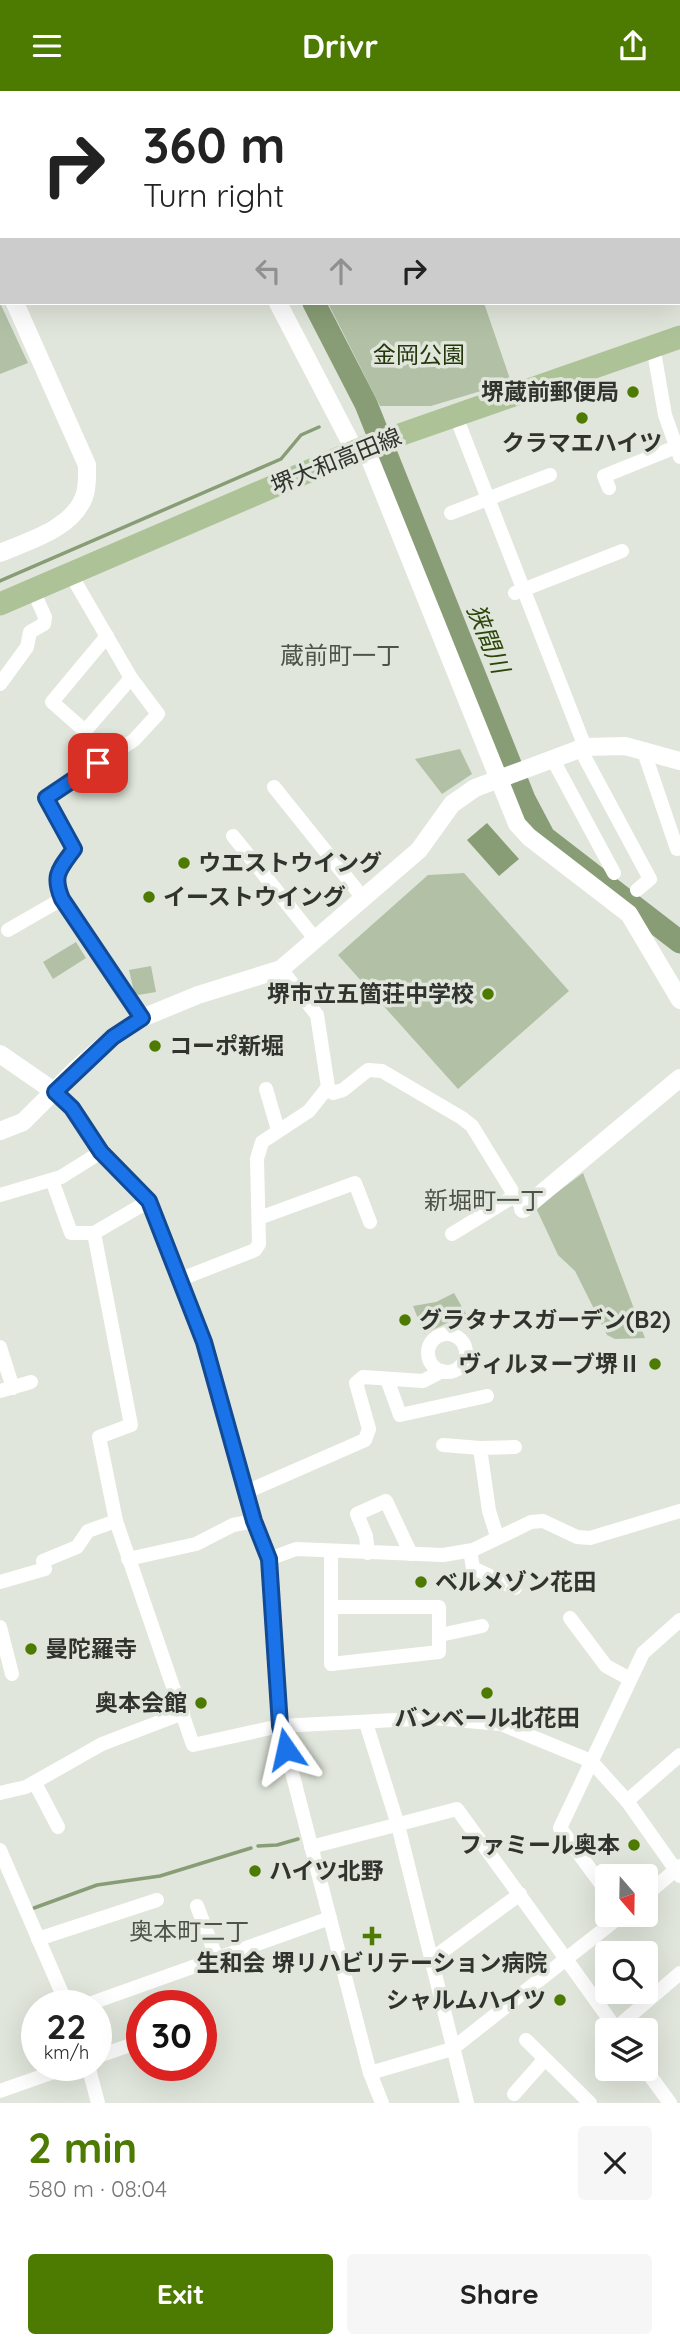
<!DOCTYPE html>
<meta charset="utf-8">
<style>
:root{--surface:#fff;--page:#f6f6f6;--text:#222;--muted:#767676;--accent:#4d7a00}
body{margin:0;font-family:Quicksand,"Noto Sans JP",sans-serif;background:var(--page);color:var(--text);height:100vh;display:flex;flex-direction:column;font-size:26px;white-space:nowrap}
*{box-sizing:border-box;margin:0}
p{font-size:23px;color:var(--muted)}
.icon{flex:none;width:38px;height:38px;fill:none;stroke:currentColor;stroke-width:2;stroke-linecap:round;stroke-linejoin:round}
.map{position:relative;height:2012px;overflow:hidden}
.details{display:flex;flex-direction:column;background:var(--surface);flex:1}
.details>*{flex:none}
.top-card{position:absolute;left:0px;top:0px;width:681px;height:214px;box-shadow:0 7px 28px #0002;background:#fff;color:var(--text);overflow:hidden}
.needle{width:46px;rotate:160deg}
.tools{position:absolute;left:595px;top:1773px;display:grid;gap:14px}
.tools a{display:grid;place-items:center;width:63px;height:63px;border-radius:7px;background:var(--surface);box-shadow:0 7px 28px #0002;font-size:35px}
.speed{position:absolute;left:21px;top:1899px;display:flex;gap:14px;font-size:35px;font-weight:700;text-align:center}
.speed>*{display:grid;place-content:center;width:91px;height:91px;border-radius:50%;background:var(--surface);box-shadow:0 7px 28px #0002;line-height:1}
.speed small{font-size:18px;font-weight:400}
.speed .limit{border:10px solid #d22;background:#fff;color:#111}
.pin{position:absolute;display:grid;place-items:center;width:60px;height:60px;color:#fff;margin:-30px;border-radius:14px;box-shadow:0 4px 10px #0006}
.me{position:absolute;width:77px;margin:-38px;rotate:349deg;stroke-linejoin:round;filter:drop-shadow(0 0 5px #0008)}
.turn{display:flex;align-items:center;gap:24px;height:147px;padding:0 28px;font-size:32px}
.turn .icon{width:91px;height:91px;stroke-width:2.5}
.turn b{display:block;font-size:49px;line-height:60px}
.lanes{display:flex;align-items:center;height:66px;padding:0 28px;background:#0003;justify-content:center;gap:35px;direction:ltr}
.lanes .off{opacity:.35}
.round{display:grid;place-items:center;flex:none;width:74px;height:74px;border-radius:7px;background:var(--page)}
.overview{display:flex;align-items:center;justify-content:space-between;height:119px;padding:0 28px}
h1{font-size:42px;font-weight:800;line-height:52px;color:var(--accent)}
.action{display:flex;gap:14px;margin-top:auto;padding:14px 28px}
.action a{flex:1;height:80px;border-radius:7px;background:var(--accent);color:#fff;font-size:28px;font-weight:800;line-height:80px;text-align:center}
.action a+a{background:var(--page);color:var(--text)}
header{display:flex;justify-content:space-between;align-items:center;height:91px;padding:0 28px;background:var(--accent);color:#fff;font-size:32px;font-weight:800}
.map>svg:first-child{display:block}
.green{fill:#b2c1a5}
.water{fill:#889d76}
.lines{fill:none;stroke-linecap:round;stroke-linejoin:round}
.stream{stroke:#889d76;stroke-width:3.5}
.river{stroke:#889d76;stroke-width:23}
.minor{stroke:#fff;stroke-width:14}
.tertiary{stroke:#fff;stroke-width:18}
.primary{stroke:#adc397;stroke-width:23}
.route-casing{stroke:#114b97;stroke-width:18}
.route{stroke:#1a73e8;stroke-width:12}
.poi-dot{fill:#4d7a00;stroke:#e0e6db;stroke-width:2.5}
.labels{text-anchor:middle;stroke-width:7;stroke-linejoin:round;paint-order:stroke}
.park-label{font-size:23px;fill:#223609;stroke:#e0e6db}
.poi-label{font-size:23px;font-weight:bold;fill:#30332e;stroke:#e0e6db;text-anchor:start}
.street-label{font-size:23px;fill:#30332e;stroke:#e0e6db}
.water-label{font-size:24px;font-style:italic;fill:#2d470b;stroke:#e0e6db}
.neighbourhood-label{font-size:24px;fill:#4e534a;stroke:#e0e6db}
</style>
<header><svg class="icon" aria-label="menu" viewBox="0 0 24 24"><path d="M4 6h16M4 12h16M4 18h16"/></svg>Drivr<svg class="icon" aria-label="share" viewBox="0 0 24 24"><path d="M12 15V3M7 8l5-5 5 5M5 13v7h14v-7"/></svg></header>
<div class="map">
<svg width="680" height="2012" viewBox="0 0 680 2012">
<rect width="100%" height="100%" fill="#e0e6db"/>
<g class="green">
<path d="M219,0H552L553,2H220Z"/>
<path d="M0,212L28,272L0,283Z"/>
<path d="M328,212H484L511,291L431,315H380Z"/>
<path d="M460,658L472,683L442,703L415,668Z"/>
<path d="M464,782L569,900L458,998L338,864L428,784Z"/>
<path d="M76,851L86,867L53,888L43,871Z"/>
<path d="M151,875L156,901L138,904L134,901L129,879Z"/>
<path d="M583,1082L645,1247L615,1248L607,1244L575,1180L558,1164L536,1117Z"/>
<path d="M454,1202L466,1223L424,1243L413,1215L436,1211Z"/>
</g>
<path class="water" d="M487,732L519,768L499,785L467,749Z"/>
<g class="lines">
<g class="stream">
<path d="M0,490L281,368L301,344L319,336"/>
<path d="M258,1755L277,1754L298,1748"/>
<path d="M34,1817L97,1794L160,1785L251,1757"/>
</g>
<g class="river">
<path d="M206,0L207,2"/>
<path d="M314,212L366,313L524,708L544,746L680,851"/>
</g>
<g class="minor">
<path d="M653,255L665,324L680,366"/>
<path d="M455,323L585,656V667L650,788L637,799"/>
<path d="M609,397L604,385L676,356"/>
<path d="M451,422L550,384"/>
<path d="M70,482L131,587L158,623L134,649L46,707L74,758C59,779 52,784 62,808L142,927"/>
<path d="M515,502L622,460"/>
<path d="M107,545L52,611L85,640L131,587"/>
<path d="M0,593L27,556L30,541L44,533L45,526L33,499"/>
<path d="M643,658L677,758"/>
<path d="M552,667L614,782"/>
<path d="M274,696L363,807"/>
<path d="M233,745L316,849"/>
<path d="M8,839L62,808"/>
<path d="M281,878L317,924L328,996L333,1002L343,999L368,979L382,980L462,1027L472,1035L523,1118"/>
<path d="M266,998L278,1039"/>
<path d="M55,1001L72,1017L101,1061L149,1110L204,1251L254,1430L269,1468L280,1635L370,1982L382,2012"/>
<path d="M52,1089L71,1142H94"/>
<path d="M0,1104L61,1086L101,1061"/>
<path d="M149,1110L94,1142L131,1334L99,1346L116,1430L193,1654L280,1635L434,1627L501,1633L591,1670L627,1710L680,1785"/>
<path d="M259,1127L355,1092L370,1131"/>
<path d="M452,1143L514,1105"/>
<path d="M181,1188L255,1159L259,1153L257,1068L262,1051L309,1020L328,996"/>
<circle cx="447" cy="1262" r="19"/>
<path d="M0,1256L13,1297"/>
<path d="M387,1288L400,1324L487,1305"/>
<path d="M0,1300L31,1291"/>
<path d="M443,1354L480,1357"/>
<path d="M246,1401L365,1349L369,1338L356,1292L363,1286L423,1290L442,1280"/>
<path d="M497,1445L489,1420L480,1357L515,1356"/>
<path d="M470,1460L473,1477L515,1497"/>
<path d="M368,1462L366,1445L357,1423L386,1410L411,1463"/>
<path d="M128,1468L196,1453L233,1434L254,1430"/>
<path d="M269,1468L296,1458L443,1464L473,1459L531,1431L543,1430L577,1446L590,1447L680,1420"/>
<path d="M0,1491L45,1478L43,1470L77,1456L88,1440L116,1430"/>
<path d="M331,1516H439V1561L331,1573V1461"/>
<path d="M570,1527L606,1575L630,1588"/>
<path d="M0,1536L12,1583"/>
<path d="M440,1544L482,1535"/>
<path d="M366,1632L398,1734L467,2012"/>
<path d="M35,1692L58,1736"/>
<path d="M0,1702L26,1696L102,1653L183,1622"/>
<path d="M627,1710L680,1664"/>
<path d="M311,1756L457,1718L566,1868L622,1824"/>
<path d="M0,1759L67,1914"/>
<path d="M607,1801L560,1737L643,1562L680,1529"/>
<path d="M646,1804L680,1775"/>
<path d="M197,1815L217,1868"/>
<path d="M38,1848L157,1809"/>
<path d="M432,1868L520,1803"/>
<path d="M86,1914L330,1827"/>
<path d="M616,1937L680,1882"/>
<path d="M526,1949L590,2012"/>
<path d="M96,1966L142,1950"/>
<path d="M88,1974L98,2012"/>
<path d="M645,1978L670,2012"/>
<path d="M370,1982L452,1958L566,1868L617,1939"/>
<path d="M0,2000L74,1974"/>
<path d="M514,2003L544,1969"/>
</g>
<g class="tertiary">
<path d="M169,0L170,2"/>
<path d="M0,179L2,183"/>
<path d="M278,212L355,360"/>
<path d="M365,356L517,733L529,746L629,823L680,909"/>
<path d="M0,462C28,450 72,438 84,406C88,396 87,384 87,374L15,212"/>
<path d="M0,963L55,1001"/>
<path d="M0,1040L23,1031L74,980L113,946L142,927L198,904L281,878L419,759L452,713L475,697L585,656L625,655L680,670"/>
<path d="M523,1118L680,987"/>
</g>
<path class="primary" d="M0,513L365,356L680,246"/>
</g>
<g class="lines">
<g class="route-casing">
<path id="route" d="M98,672L46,707L74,758C59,779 52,784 62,808L142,927L113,946L55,1001L72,1017L101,1061L149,1110L204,1251L254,1430L269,1468L280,1635L286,1658"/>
</g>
<use href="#route" class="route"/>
</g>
<g class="poi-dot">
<circle cx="633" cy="301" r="7"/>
<circle cx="582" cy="327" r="7"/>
<circle cx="184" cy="772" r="7"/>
<circle cx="149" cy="806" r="7"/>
<circle cx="488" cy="903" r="7"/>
<circle cx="155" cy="955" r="7"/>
<circle cx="405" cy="1229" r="7"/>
<circle cx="655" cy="1273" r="7"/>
<circle cx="421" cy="1491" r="7"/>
<circle cx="31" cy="1558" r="7"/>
<circle cx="487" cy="1602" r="7"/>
<circle cx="201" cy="1612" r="7"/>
<circle cx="634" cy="1754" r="7"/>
<circle cx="255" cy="1780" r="7"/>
<path d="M368.5 1834.5h7v7h7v7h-7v7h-7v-7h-7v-7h7z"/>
<circle cx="560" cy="1909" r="7"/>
</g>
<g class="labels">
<g class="park-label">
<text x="419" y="272">金岡公園</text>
</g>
<g class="poi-label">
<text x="619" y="309" text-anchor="end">堺蔵前郵便局</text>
<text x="582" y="360" text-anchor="middle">クラマエハイツ</text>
<text x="198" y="780">ウエストウイング</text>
<text x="163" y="814">イーストウイング</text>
<text x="474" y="911" text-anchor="end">堺市立五箇荘中学校</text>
<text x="169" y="963">コーポ新堀</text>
<text x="419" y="1237">グラタナスガーデン(B2)</text>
<text x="641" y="1281" text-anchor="end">ヴィルヌーブ堺Ⅱ</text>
<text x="435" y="1499">ベルメゾン花田</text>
<text x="45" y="1566">曼陀羅寺</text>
<text x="187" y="1620" text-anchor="end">奥本会館</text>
<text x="487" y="1635" text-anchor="middle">バンベール北花田</text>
<text x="620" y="1762" text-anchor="end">ファミール奥本</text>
<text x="269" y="1788">ハイツ北野</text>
<text x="372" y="1880" text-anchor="middle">生和会 堺リハビリテーション病院</text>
<text x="546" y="1917" text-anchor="end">シャルムハイツ</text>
</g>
<g class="street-label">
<text transform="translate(336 370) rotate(-22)" y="8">堺大和高田線</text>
</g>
<g class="water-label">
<text transform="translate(488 548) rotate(68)" y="8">狭間川</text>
</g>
<g class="neighbourhood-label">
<text x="340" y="573">蔵前町一丁</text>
<text x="484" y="1118">新堀町一丁</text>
<text x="189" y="1849">奥本町二丁</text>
</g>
</g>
</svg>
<div class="tools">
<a><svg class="needle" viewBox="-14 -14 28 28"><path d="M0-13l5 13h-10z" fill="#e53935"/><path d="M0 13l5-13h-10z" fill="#767676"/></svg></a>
<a><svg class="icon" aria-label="search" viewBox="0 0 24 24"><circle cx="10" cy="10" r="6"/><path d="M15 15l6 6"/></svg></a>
<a><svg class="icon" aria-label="layers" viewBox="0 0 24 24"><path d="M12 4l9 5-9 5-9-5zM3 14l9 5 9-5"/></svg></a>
</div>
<div class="speed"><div>22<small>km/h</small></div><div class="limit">30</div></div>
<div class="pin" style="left:98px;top:672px;background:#d93025"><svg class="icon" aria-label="arrive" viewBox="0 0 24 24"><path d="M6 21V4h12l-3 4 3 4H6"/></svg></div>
<svg class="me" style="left:286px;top:1658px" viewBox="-20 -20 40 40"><path d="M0-17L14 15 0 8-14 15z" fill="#1a73e8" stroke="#fff" stroke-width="4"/></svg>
<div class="top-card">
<div class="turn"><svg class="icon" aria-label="right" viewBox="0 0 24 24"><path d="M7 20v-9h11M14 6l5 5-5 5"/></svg><div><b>360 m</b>Turn right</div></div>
<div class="lanes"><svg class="icon off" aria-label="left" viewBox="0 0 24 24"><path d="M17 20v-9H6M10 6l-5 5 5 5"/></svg><svg class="icon off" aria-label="ahead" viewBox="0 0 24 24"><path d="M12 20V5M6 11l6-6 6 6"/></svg><svg class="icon" aria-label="right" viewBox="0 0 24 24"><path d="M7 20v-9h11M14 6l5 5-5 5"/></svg></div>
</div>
</div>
<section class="details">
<div class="overview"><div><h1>2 min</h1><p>580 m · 08:04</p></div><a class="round"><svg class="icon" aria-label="close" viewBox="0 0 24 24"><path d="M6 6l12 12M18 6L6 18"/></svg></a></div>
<div class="action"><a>Exit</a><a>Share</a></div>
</section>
